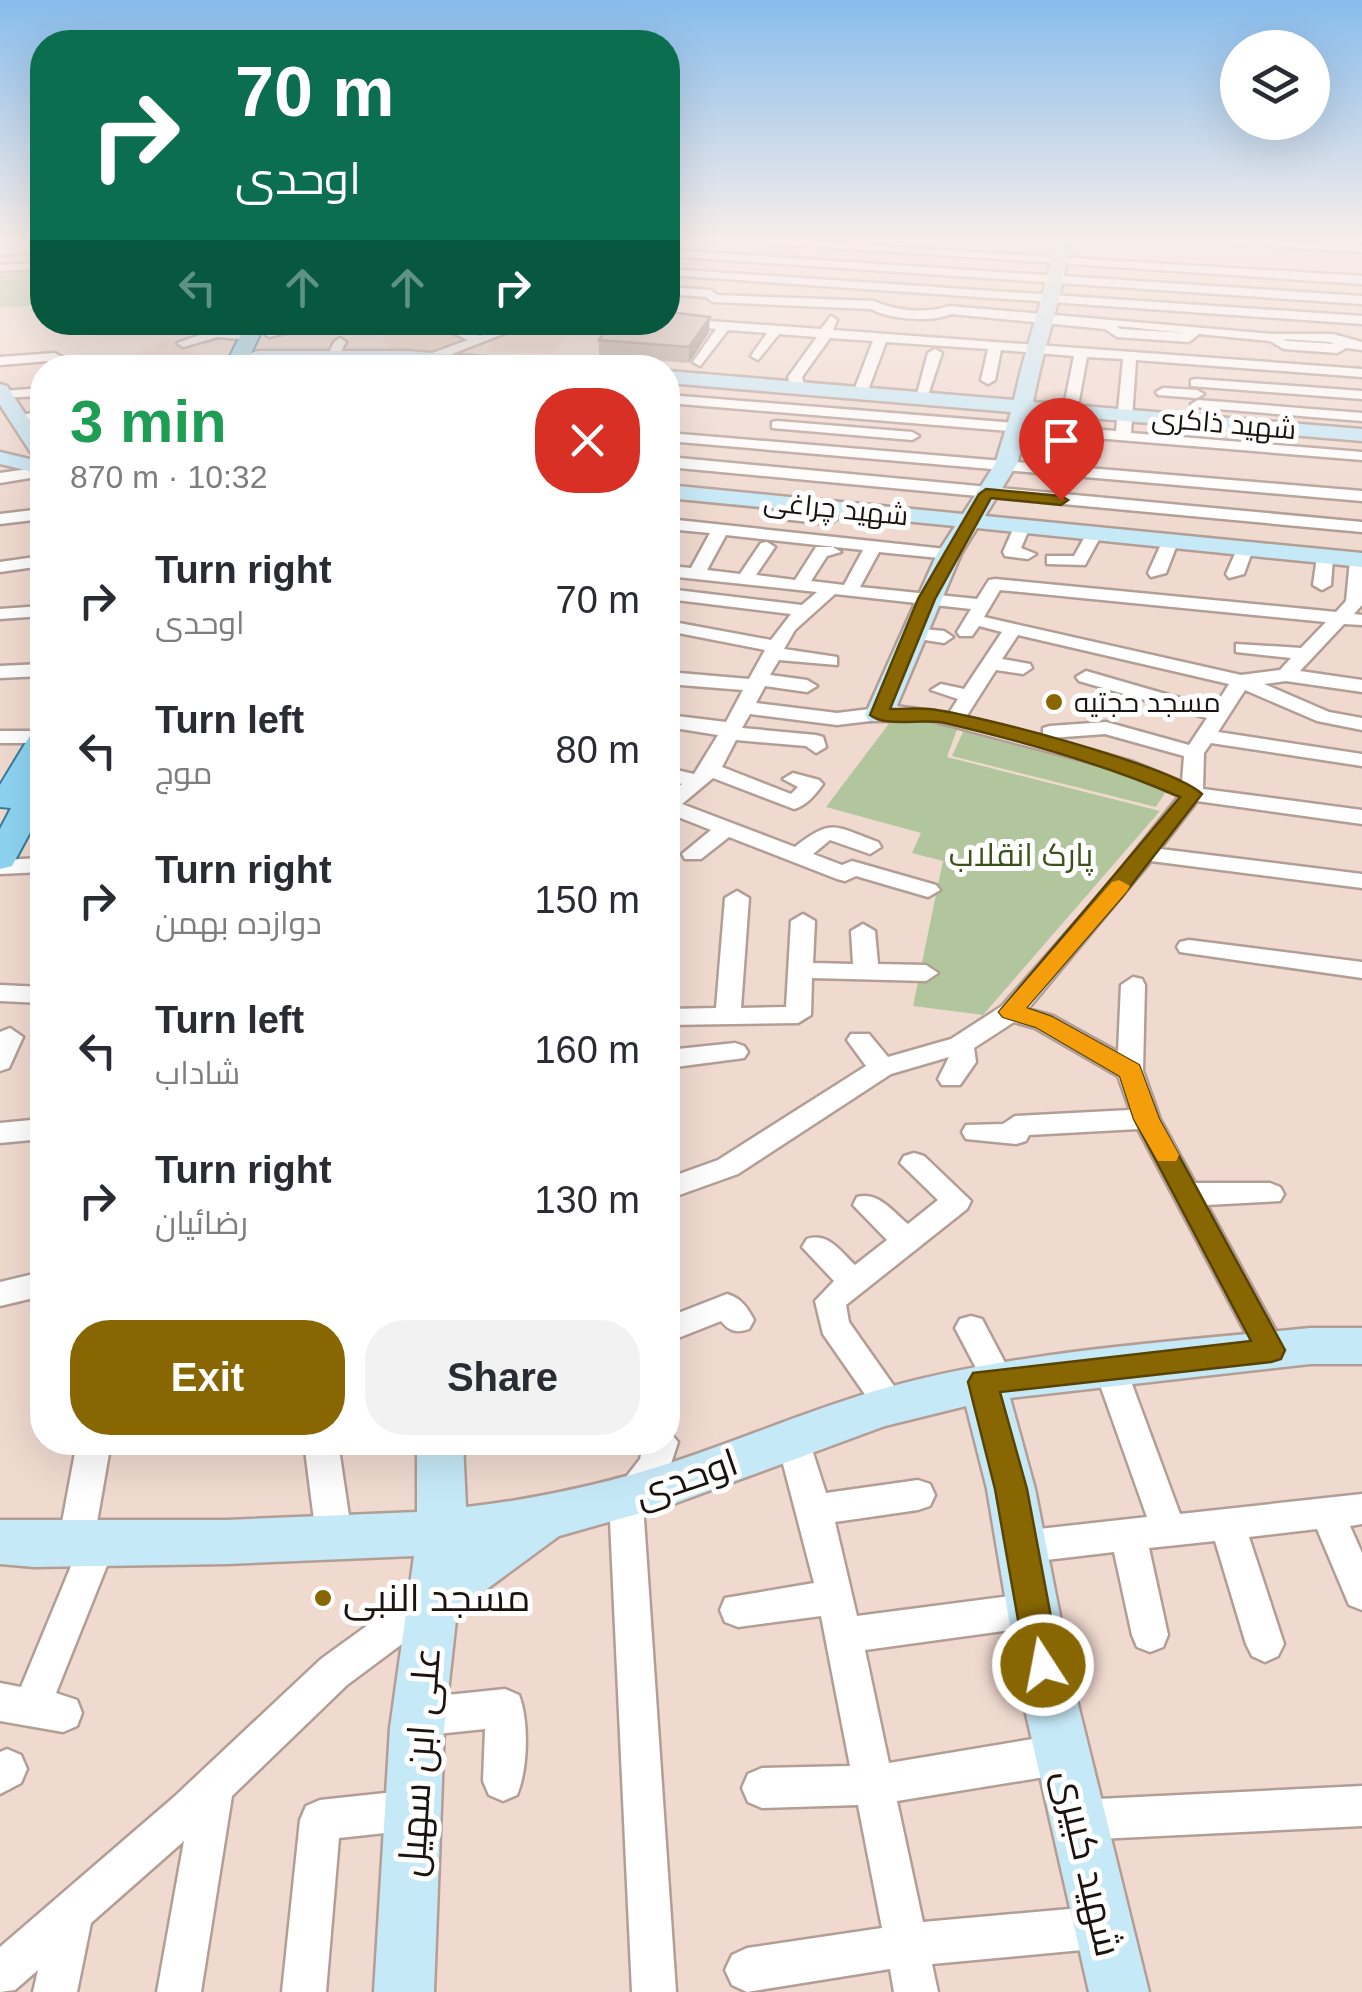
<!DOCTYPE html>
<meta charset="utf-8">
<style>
:root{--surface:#fff;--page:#f2f2f3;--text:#2b2b33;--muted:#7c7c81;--accent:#886703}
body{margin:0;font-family:Arial,Cairo,sans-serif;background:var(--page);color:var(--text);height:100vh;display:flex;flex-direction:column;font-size:38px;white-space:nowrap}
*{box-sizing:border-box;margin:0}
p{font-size:32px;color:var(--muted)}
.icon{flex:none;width:55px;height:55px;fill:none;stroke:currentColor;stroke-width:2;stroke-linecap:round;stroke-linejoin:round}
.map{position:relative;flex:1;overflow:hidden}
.drawer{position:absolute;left:30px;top:355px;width:650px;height:1100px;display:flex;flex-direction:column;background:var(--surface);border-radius:40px;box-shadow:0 10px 40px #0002}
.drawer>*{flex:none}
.hud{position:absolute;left:30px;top:30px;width:650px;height:305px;border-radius:40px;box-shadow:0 10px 40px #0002;background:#0b6e4f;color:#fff;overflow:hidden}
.controls{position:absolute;left:1220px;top:30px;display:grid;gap:20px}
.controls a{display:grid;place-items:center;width:110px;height:110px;border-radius:50%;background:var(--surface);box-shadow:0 10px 40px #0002;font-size:50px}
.pin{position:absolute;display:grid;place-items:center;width:85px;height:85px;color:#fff;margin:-102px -42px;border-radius:50% 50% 50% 0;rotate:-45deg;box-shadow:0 0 10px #0007}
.pin .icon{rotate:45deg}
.me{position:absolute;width:110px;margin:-55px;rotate:349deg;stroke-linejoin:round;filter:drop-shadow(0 0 8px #0008)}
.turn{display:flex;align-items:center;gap:35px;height:210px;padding:0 40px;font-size:45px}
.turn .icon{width:130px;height:130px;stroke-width:2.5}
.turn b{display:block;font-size:70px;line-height:85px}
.lanes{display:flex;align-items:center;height:95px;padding:0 40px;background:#0003;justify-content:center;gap:50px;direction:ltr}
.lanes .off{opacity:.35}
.round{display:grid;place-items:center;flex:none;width:105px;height:105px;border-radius:40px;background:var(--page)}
.summary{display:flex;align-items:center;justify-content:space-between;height:170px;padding:0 40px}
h1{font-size:60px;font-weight:700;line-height:75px;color:#1e9e55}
.action{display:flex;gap:20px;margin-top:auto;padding:20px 40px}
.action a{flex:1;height:115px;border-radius:40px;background:var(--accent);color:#fff;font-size:40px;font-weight:700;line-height:115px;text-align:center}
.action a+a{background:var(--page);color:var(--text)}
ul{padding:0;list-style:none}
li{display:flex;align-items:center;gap:30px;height:150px;padding:0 40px}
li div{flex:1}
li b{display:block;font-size:38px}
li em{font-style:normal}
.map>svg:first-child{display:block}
.built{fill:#ebcdc0}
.green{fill:#b2c69e}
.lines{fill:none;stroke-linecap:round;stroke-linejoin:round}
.street-casing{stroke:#b39e95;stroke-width:5}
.secondary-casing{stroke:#b39e95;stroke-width:5}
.primary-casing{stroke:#347e9d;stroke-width:4}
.street{fill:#fff;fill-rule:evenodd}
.secondary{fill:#c6e9f8;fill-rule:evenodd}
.primary{fill:#8ed4f2;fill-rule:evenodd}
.wall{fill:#b6a39b}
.shaded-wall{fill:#94857e}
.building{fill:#d4beb4;stroke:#94857e;stroke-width:2.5}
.route{fill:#886703;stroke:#584302;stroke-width:2.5}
.slow{fill:#f59e0b}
.poi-dot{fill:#886703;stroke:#fff;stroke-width:4}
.labels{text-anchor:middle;stroke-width:10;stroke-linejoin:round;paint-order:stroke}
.far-street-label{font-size:28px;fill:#1a130f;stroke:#fff}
.far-poi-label{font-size:28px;fill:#1a130f;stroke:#fff;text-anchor:start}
.park-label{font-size:32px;fill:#3b5318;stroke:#fff}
.near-street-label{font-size:38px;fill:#1a130f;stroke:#fff}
.near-poi-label{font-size:38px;fill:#1a130f;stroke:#fff;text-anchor:start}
</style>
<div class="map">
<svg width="1362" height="1992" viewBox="0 0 1362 1992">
<rect width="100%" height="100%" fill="#f0dad0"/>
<g class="built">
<path d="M373,323H427L464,339L420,356L392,355Z"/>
<path d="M509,333L570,336L551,354L487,351L499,335Z"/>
<path d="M169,339L207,357L173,368L150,367L121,360Z"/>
</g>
<g class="green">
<path d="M42,271V296L30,306L0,307V275Z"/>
<path d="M926,719L958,727L947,757L1160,811L983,1015L913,1006L943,861L912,853L921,833L826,807L891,721Z"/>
<path d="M964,730L1056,751L1167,790L1156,807L952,756Z"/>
</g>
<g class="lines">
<g class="street-casing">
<g id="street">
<path d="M795,241L1362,276V284L752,242Z"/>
<path d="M1232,241L1362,246V252L1237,244Z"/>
<path d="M42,245V251L0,255V249Z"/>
<path d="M668,250L1362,296V304L668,256Z"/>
<path d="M42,263V269L0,271V265Z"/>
<path d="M668,269L1362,316V324L668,275Z"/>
<path d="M668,287L710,290L717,295L874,301C895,311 927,314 949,306L1272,334H1333L1362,342V350L1346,348L1337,353L1284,349L1270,341L1199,334L1189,342L1117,337L1105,329L951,314C931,323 889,319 871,309L713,302L706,297L668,294ZM1117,327L1118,326L1186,333L1120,329ZM1283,339L1330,342L1335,344L1287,341Z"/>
<path d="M831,316L837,320L833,330L1362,369V377L1136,360L1131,433L1362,452V460L668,403V395L1116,431L1123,359L1087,357L1077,411L1070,415L1063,411L1074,356L1001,350L995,380L988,384L981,380L988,349L886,342L867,393L860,397L853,393L873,341L830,338L802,377L805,388L798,392L791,388L788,377L817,337L779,334L758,360L751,356L767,333L728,330L700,366L693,362L716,329L662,322H668V318L821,329Z"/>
<path d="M304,322H332L269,337L263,333Z"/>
<path d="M430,322H448L480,336L515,322H534L429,363L424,362V356L468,340Z"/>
<path d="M217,329L256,336L250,340L218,337L183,347L177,343Z"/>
<path d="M340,338L346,342L338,357L326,360L334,342Z"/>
<path d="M935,349L942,353L927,398L915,401L928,353Z"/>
<path d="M55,353L62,357L60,360L0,365V357Z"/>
<path d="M1196,379L1362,391V399L1191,386V380Z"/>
<path d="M42,388V396L0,398V392L4,391Z"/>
<path d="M1163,388L1197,390L1204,394L1197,398L1158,395L1156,392Z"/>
<path d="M1198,400L1362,413V421L1193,407L1191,404Z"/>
<path d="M42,410V418L19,422L12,418Z"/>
<path d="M777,421L912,432L919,436L912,440L772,428V422Z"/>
<path d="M668,433L1362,491V501L668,441Z"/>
<path d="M668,457L1362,522V532L668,467Z"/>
<path d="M42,467V476L0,483V473Z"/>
<path d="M42,509V519L0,524V514Z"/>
<path d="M778,510L829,514L837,519L829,524L772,518L770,515Z"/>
<path d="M668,519L955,550V558L949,559L879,552L860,587L977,599L989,580L995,579L1336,612L1346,601L1350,560L1362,556V605L1354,614L1362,615V625L1344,624L1300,671L1362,680V692L1286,681L1264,684L1329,712L1362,718V730L1317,721L1245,690L1218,732L1362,754V766L1211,743L1204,753L1203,789L1362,810V824L1197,801L1160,849L1362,874V888L1151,861L1028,1009L1053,1016L1118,1052L1121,985L1133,977L1142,979L1145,985L1143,1071L1160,1119L1195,1183H1270L1280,1187L1284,1194L1280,1201L1207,1205L1287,1351L1282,1360L1271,1364L1260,1360L1138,1129L1029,1135L1026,1141L1016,1144L966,1139L962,1132L966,1125L1003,1124L1015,1116L1130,1110L1118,1076L1035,1028L1014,1022L974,1048L976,1062L960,1085H942L938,1079L949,1057L891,1074L738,1174L668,1199V1178L718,1160L866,1066L847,1040L851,1034H869L888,1057L951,1039L1002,1006L1106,888L1179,796L1119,770L929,720L895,718L837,725L750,714L742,728L816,735L823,737L826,747L816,753L806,746L736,740L722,767L791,794L798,787L783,779L793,773L819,780L823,784C816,794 806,806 794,809L713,778L682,804L795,847C833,817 835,827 878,842L881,847L870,854L830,840L813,854L842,865L852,861L936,885L940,890L928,897L856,876L845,881L837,879L729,837L701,859H685L682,854L711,830L668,813V794L682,784L668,780V768L694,774L718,735L668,727V715L726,722L743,690L668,684V672L749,679L765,650L668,631V621L771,640L791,614L668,599V589L802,605L817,592L668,576V566L691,568L710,533L668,529ZM726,535L863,550L844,585L811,581L827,556L841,552L833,547H816L795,580L756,575L775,547L767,542L761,543L740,574L707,570ZM1000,590L1326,622L1301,648L1236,644V652L1291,658L1280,670L1241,675L984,617ZM835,594L971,609L957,632L960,636H972L979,626L1002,632L964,689L941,684L931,690L958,699L949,713L895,706L837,713L756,703L765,686L807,692L817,686L807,680L770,675L779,660L837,665V657L784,649L795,630ZM1018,635L1229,684L1214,708L1086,671L1076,677L1079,681L1207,718L1189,745L1106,722L1050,726L1043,728V736L966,717L996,670L1023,674L1032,668L1030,664L1002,659ZM1105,734L1184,756L1182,782L1133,762L1050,738Z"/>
<path d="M1022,522L1030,527L1021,548L1036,554L1028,559L1005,556L1003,552L1014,527Z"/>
<path d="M1088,531L1102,534L1085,565L1047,564V556H1074Z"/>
<path d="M1170,537L1178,542L1166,573L1151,577L1148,573L1162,542Z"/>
<path d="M1245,544L1253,549L1244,574L1229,578L1226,574L1237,549Z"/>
<path d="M1325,552L1333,557L1331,585L1322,590L1313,585L1317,557Z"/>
<path d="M42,556V566L0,572V562Z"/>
<path d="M42,606V616L0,619V609Z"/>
<path d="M912,628L944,631L953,637L944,643L906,637L903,633Z"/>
<path d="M42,664V676L0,678V666Z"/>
<rect x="0" y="731" width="42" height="12"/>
<path d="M42,858V872L0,874V860Z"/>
<path d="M737,891L749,898L741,1008L786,1007L791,921L803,914L815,921L813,963L853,964L851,931L863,924L875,931L878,964L926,965L938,973L926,981L812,978L811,1015L798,1023L668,1025V1009L716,1008L725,898Z"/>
<path d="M1189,940L1362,962V978L1180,952L1177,947L1180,942Z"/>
<path d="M0,985L42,987V1003L0,1001Z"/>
<path d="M10,1028L23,1037L9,1068L0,1071V1032Z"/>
<path d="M735,1043L744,1046L748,1052L744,1058L668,1068V1050Z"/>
<path d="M42,1119V1139L0,1143V1123Z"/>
<path d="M914,1153L924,1156L971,1201L967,1209L846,1305L849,1322L908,1406L904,1416L892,1420L880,1416L823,1334L815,1301L834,1281L802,1247L807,1239C828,1232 840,1251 855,1265L887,1240L853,1205L857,1197C878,1191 892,1211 908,1224L938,1200L900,1163L904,1156Z"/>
<path d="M42,1272V1296L0,1306V1282Z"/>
<path d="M727,1294C741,1298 747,1307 754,1320L749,1329C737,1333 730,1332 721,1321L668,1342V1317Z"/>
<path d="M971,1316L982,1319L1014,1380L1009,1389L998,1393L987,1389L955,1328L960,1319Z"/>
<path d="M1110,1355L1121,1359L1126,1368L1180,1514L1362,1494V1524L1350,1526L1362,1553V1610L1349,1605L1317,1529L1249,1537L1284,1644L1278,1656L1265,1662L1252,1656L1246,1644L1215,1541L1149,1548L1168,1635L1163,1647L1150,1652L1137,1647L1132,1635L1114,1552L1021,1563L1009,1558L1003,1547L1009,1536L1021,1531L1147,1517L1094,1368L1099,1359Z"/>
<path d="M794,1427L806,1431L826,1493L918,1480L930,1484L935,1495L930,1506L918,1510L835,1522L857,1616L1033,1593L1046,1598L1051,1610L1046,1622L1033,1627L865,1650L889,1763L1063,1734L1077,1740L1083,1754L1077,1768L1063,1774L897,1801L923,1922L1103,1906L1118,1912L1124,1927L1118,1942L1103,1948L932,1964L938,1992H894L890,1969L747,1992L732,1985L725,1970L732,1955L747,1948L882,1928L858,1805L762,1808L748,1802L742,1788L748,1774L762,1768L850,1766L821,1616L738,1627L725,1622L720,1610L725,1598L814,1583L777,1441L782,1431Z"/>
<path d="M668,1430L678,1442L667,1476L643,1504L676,1992H632L609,1499L640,1459L644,1442H668Z"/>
<path d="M77,1442H111L96,1528L110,1532L116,1543L56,1693L77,1700L82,1713L77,1726L63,1732L0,1721V1683L21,1687L74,1559L64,1555L58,1544Z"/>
<path d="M304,1442H338L352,1536L346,1547L334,1552L322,1547L316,1536Z"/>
<path d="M432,1583L445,1588L450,1600L445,1612L347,1685L232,1796L201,1992H157L184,1841L91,1923L77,1992H33L38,1970L15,1990L0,1992V1947L174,1797L321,1659L419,1588Z"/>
<path d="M505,1689L519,1695C529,1721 528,1769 517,1795L503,1801L489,1795L483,1781L485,1729L418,1736L404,1730L399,1717L404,1704L418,1698Z"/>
<path d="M7,1749L21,1755L27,1769L21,1783L0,1794V1752Z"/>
<path d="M1362,1786V1826L1078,1840L1064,1834L1058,1820L1064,1806L1078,1800Z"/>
<path d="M413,1790L427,1796L433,1810L427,1824L413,1830L339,1838L326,1992H282L300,1820L306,1806L320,1800Z"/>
</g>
</g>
<g class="secondary-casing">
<g id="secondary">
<path d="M1054,241H1070C1063,296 1043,347 1033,402L1362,429V441L1031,413L1017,464L985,516L1362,553V567L977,528L961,554L893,715L889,721H869L865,715L937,554L955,526L668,498V485L963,514L995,464L1011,412L668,383V371L1014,400C1025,346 1046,295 1054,241Z"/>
<path d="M258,351H407L549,362L558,368L251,361V353Z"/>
<path d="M0,384L7,386L42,440V461L35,459L0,405Z"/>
<path d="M0,452L42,462V474L0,464Z"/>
<path d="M1310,1328H1362V1364H1310L1010,1398L1035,1489L1075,1692L1149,1992H1089L1021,1692L987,1489L966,1406L885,1426L676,1503L559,1536L457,1611L444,1728L434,1992H374L390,1728L414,1556L227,1564L34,1567L0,1564V1520H227L417,1512V1442H463L466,1507C537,1499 606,1484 673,1462C746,1438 816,1407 889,1387C1026,1350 1168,1342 1310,1328Z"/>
</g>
</g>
<g class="primary-casing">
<g id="primary">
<path d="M247,322H266L244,368H224Z"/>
<path d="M42,731V766L39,772H42V810L12,866L0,869V829L11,808L0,807V785L31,734Z"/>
</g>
</g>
<use href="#street" class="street"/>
<use href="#secondary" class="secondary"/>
<use href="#primary" class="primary"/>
</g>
<path class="wall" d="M709,332L689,363L599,356V340Z"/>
<path class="shaded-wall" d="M710,317L709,332L689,363V347Z"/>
<path class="building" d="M668,312L710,317L689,347L599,340L613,322H668Z"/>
<linearGradient id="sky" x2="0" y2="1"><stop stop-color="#87bcec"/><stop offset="0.46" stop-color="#f8eeea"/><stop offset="1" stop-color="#f8eeea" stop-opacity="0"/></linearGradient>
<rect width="1362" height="520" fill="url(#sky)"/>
<path class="route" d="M986,489L1061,496L1068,500L1061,505L991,498L935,599L890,709C903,709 917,708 929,709C976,714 1172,766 1202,794L1122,897L1026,1008L1052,1017L1139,1065L1159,1119L1285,1350L1281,1359L1271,1362L1000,1392L1027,1489L1060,1665L1055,1677L1043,1681L1031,1677L1026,1665L995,1489L968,1382L973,1373L1251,1341L1134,1119L1120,1076L1036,1027L1003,1017L999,1012L1180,797C1104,764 1026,742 945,723C923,718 886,728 870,715L918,599L979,494Z"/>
<path class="slow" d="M1119,880L1130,886L1127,891L1026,1008L1052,1017L1139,1065L1159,1119L1179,1155L1176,1161H1158L1134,1119L1120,1076L1036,1027L1003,1017L999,1012L1112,882Z"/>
<g class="poi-dot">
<circle cx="1054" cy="702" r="10"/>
<circle cx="323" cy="1598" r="10"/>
</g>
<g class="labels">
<g class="far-street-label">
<text transform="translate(1224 423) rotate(5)" y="10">شهید ذاکری</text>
<text transform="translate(836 508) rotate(6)" y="10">شهید چراغی</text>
</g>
<g class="far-poi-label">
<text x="1074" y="712">مسجد حجتیه</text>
</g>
<g class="park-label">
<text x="1021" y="866">پارک انقلاب</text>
</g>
<g class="near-street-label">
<text transform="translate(686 1478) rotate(-19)" y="13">اوحدی</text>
<text transform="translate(419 1762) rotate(-86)" y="13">علی ابن سهیل</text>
<text transform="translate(1088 1863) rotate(77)" y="13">شهید کبیری</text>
</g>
<g class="near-poi-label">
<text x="343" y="1611">مسجد النبی</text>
</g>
</g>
</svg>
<div class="controls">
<a><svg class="icon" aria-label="layers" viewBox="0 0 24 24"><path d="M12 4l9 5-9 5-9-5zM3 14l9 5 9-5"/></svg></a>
</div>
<div class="pin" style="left:1061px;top:500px;background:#d93025"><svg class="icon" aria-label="arrive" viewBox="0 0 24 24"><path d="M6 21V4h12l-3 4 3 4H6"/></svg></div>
<svg class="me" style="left:1043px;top:1665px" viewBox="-20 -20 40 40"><circle r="17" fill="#886703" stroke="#fff" stroke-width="3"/><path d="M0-11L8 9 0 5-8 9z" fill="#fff"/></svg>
<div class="hud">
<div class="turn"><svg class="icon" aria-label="right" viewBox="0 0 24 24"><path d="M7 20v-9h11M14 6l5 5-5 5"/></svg><div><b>70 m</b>اوحدی</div></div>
<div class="lanes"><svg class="icon off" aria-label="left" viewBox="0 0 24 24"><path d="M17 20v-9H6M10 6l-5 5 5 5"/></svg><svg class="icon off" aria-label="ahead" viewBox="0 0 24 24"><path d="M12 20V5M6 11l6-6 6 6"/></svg><svg class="icon off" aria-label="ahead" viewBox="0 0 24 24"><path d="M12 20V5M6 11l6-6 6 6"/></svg><svg class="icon" aria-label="right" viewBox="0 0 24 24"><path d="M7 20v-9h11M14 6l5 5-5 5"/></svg></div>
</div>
<section class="drawer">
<div class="summary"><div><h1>3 min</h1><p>870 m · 10:32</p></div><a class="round" style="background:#d93025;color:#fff"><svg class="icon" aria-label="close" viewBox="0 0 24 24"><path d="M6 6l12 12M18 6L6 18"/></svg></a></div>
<ul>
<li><svg class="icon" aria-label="right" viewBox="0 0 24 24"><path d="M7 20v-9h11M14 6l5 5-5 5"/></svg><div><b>Turn right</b><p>اوحدی</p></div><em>70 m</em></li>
<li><svg class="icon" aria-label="left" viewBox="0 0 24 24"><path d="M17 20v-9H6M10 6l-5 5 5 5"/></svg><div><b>Turn left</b><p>موج</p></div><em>80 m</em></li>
<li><svg class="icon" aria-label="right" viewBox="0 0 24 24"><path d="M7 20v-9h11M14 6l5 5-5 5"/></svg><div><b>Turn right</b><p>دوازده بهمن</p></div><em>150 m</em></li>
<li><svg class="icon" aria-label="left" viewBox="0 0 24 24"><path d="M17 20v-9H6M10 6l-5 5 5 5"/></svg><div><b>Turn left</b><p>شاداب</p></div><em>160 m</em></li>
<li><svg class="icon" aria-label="right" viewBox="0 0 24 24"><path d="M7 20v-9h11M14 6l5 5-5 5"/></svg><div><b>Turn right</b><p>رضائیان</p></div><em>130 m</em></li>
</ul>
<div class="action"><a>Exit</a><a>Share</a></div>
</section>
</div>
